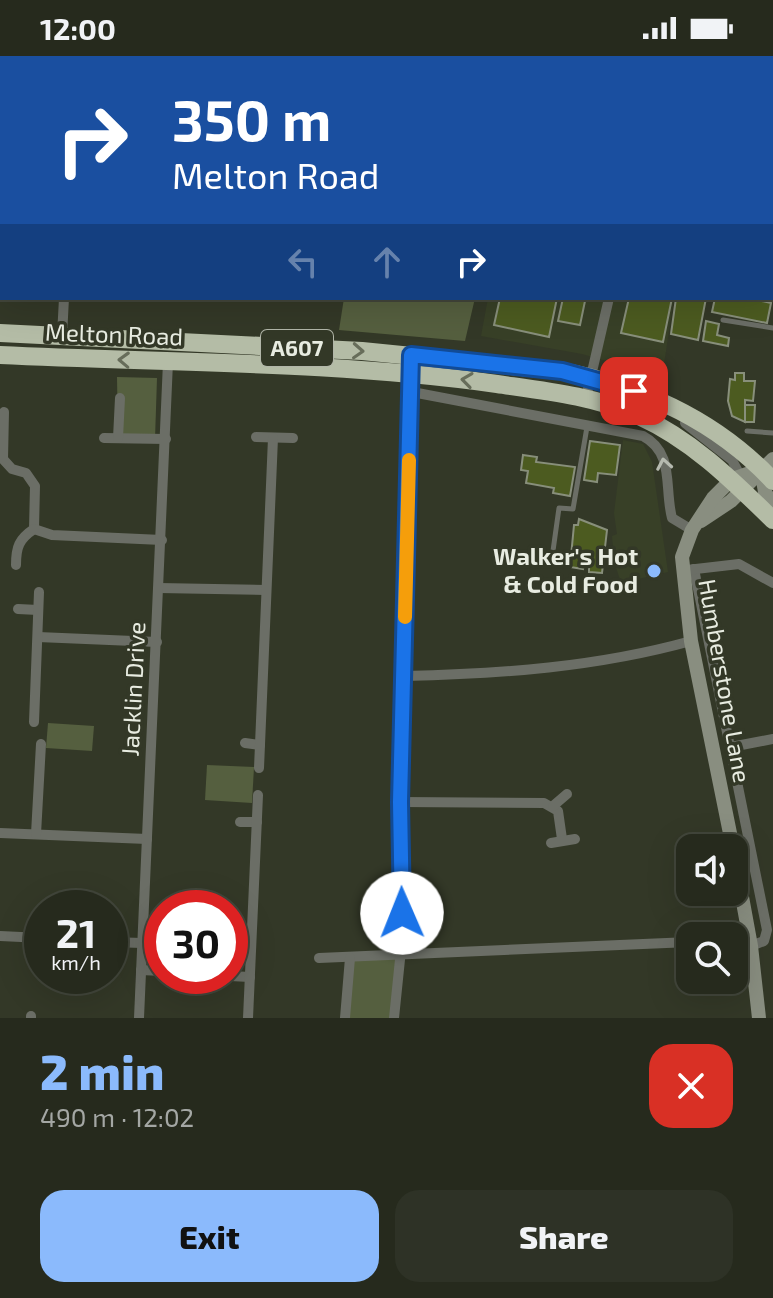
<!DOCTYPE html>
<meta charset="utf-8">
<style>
:root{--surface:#262a1d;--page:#2e3226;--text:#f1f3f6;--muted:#a4a7a4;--line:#42463b;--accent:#8bbafc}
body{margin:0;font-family:"Exo 2",sans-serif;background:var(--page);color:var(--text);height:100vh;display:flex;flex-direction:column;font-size:30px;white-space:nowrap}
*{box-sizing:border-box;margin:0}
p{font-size:26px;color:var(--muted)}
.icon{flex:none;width:44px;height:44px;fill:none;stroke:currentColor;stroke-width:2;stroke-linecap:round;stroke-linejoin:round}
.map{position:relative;height:962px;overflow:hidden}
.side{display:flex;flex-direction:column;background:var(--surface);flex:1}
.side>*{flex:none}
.banner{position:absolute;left:0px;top:0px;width:774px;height:244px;box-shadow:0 8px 32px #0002,0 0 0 2px var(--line);background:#1a4fa0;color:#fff;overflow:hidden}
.fabs{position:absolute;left:676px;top:778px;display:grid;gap:16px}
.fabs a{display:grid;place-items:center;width:72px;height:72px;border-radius:16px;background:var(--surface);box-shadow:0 8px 32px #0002,0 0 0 2px var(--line);font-size:40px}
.speed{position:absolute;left:24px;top:834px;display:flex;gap:16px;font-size:40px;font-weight:700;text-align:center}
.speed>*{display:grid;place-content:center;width:104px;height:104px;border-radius:50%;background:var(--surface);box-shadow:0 8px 32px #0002,0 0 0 2px var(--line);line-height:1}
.speed small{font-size:20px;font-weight:400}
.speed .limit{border:12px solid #d22;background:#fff;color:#111}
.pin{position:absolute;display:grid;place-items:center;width:68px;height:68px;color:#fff;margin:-34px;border-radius:16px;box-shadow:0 4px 12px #0006}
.me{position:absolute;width:88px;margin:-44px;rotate:359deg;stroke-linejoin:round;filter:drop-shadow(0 0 6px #0008)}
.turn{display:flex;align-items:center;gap:28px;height:168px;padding:0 40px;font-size:36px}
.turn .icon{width:104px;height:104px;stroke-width:2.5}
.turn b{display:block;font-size:56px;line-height:68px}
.lanes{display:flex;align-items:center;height:76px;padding:0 40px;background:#0003;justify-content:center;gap:40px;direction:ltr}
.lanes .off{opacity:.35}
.round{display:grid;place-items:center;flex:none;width:84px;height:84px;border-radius:24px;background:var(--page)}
.head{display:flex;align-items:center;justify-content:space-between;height:136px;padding:0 40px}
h1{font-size:48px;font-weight:800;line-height:60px;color:var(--accent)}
.action{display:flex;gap:16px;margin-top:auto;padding:16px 40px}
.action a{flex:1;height:92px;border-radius:24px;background:var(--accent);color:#111;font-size:32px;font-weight:800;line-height:92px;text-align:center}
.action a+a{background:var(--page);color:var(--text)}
.status{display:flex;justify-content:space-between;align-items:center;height:56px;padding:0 40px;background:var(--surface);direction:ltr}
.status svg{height:22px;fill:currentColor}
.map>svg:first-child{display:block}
.built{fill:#384027}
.green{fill:#555f3f}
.building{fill:#4c5b20;stroke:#888f7b;stroke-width:2}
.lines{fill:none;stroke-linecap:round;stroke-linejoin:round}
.lane{stroke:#6b6e66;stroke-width:5}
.street{stroke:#6b6e66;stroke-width:10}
.secondary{stroke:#898e80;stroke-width:14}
.highway{stroke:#b4bca6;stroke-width:18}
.oneway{stroke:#676d5a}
.oneway2{stroke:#b6bab0}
.route-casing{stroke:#114b97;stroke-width:20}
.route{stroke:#1a73e8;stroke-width:14}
.slow{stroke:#f59e0b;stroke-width:14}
.poi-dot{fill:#8bbafc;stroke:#333827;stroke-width:3}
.labels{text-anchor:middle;stroke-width:7;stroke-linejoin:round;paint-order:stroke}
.shield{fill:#333827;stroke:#b2b6a9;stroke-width:2}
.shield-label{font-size:22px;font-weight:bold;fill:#e8ece1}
.street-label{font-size:24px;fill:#e8ece1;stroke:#333827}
.poi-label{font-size:24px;font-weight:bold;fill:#e8ece1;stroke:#333827;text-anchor:end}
</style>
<div class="status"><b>12:00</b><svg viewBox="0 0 49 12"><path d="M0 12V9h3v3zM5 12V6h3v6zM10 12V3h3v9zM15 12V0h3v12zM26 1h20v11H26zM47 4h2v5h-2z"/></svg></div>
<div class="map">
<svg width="773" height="962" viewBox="0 0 773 962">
<rect width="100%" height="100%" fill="#333827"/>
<g class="built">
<path d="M534,0H773V244L763,242H772V2Z"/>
<path d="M488,242H674L662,321L582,298L481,280Z"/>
<path d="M623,384L643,388L652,406L668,516L621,527L614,505L612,480L617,478L614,457Z"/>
</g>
<g class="green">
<path d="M0,0H529L2,2V98Z"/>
<path d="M344,242H475L465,285L339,274Z"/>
<path d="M117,321L157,322L155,383L118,382Z"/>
<path d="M48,667L94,670L92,695L46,692Z"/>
<path d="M207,709L254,711L252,747L205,744Z"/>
<path d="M401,901L394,962H345L350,902Z"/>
</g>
<g class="building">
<path d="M500,242H557L549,281L494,269Z"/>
<path d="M563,242L585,245L580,269L558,265Z"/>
<path d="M629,242H672L663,286L621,277Z"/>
<path d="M676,242H706L698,284L671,278Z"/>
<path d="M715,242H748L771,247L767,267L712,256Z"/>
<path d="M706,265L719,268L717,279L729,282L728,290L703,285Z"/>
<path d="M735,317H744V325H755L753,345L745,344V366L732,360L728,345L730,323L735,324Z"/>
<path d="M745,349H755L754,366H745Z"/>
<path d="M590,385L620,389L616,419L598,417L597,426L584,424Z"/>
<path d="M523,399L537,401L536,406L575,411L570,440L553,437L554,432L526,427L528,415L521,414Z"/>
<path d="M579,463L607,474L602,517L589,516V508H584L583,513L570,511L574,469H578Z"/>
</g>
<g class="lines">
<g class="lane">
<path d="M596,2V0"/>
<path d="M663,2V0"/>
<path d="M772,52H773"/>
<path d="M772,108H773"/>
<path d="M723,264L773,272"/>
<path d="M747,375L773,377"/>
<path d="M551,509L559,452L573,453L587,371"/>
</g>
<g class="street">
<path d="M751,2L752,0"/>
<path d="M0,110H2"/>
<path d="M62,280L64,242"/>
<path d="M412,336L643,380C675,397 664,432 672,462L692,474"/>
<path d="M586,342L609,242"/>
<path d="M4,356L3,403L12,413L26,417L35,430L34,473C19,483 16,491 16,509"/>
<path d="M685,367L732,404L743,425"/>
<path d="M256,381L293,382"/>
<path d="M104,382L166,383"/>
<path d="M118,382L120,342"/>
<path d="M34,473L52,479L162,484"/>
<path d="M694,513L767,874L764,885L751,890"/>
<path d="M687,514L739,508L773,527"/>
<path d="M159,532L266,534"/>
<path d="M18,553L38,554"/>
<path d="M38,581L157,586"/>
<path d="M404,620C501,618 597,611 691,585"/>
<path d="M34,666L39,536"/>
<path d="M245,687L260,689"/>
<path d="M731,691L773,683"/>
<path d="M259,712L273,382"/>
<path d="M400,746L544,747L558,755L562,783"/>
<path d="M553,750L567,738"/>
<path d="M240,766H257"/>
<path d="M0,777L147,783"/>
<path d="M36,778L41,688"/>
<path d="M551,787L575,783"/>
<path d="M0,880L42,882"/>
<path d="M734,884H750"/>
<path d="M110,886L142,887"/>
<path d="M319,902L690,886"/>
<path d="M141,914L162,915"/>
<path d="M230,920L250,921"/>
<path d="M31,962V960"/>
<path d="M139,962L168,306"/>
<path d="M248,962L258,739"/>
<path d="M345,962L350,902"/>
<path d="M394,962L402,884L400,746L410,317"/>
</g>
<g class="secondary">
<path d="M761,413L765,436L773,450"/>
<path d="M701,465L731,445L773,403"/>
<path d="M733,792L691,585L682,501L692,474L713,442L732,423L761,413"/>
<path d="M734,797L751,890L759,962"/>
</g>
<g class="highway">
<path d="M0,277L362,295L562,315C643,331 717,365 773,425"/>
<path d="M0,299C166,307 332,305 497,328C546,335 594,340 639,360C692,384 732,424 773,464"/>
</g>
</g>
<defs><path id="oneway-chevron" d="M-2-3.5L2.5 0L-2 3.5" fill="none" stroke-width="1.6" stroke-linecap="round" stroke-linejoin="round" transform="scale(2)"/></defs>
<g class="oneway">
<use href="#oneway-chevron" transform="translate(358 295) rotate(3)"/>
<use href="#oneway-chevron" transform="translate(124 304) rotate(-178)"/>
<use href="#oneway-chevron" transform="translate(467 324) rotate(-172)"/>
</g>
<use class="oneway2" href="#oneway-chevron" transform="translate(664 408) rotate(-100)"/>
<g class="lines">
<g class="route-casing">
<path id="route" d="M402,857L400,746L411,299L562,315L634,335"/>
</g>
<use href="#route" class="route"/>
<path class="slow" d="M405,561L409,404"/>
</g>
<circle class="poi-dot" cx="654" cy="515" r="8"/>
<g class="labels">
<rect class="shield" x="261" y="274" width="72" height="36" rx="6"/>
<g class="shield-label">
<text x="297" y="300">A607</text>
</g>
<g class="street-label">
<text transform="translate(114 279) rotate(2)" y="8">Melton Road</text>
<text transform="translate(724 625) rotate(80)" y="8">Humberstone Lane</text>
<text transform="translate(134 633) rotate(-87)" y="8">Jacklin Drive</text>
</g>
<g class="poi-label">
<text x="638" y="509">Walker's Hot<tspan x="638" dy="28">&amp; Cold Food</tspan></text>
</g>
</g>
</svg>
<div class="fabs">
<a><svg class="icon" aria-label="sound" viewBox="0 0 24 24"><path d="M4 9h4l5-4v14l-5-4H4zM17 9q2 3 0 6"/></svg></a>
<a><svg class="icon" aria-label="search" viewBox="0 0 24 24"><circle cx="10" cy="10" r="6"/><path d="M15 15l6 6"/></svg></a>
</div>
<div class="speed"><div>21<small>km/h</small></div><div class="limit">30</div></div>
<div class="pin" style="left:634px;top:335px;background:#d93025"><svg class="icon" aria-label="arrive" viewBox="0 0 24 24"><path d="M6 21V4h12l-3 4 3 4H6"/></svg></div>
<svg class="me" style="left:402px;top:857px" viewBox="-20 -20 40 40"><circle r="19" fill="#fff"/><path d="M0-13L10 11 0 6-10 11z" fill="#1a73e8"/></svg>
<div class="banner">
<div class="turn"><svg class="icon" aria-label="right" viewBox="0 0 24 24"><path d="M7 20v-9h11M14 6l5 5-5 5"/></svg><div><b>350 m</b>Melton Road</div></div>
<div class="lanes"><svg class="icon off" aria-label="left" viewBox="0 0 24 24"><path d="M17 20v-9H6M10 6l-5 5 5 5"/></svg><svg class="icon off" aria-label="ahead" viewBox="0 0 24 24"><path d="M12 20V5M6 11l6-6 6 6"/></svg><svg class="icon" aria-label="right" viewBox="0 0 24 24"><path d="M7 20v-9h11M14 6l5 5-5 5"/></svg></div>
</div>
</div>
<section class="side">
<div class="head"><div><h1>2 min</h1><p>490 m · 12:02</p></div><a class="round" style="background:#d93025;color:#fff"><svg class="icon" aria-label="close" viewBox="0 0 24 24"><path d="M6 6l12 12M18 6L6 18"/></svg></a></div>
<div class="action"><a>Exit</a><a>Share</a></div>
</section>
